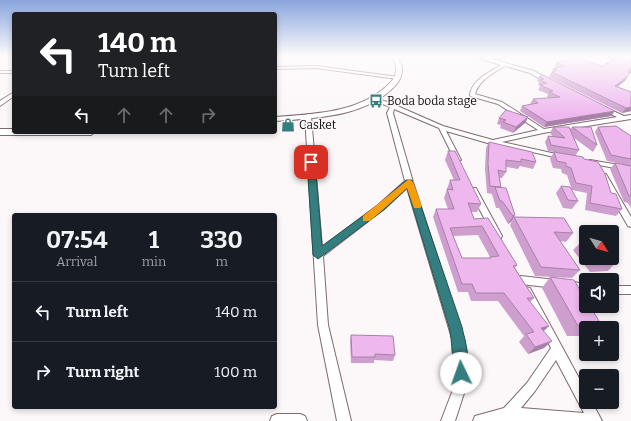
<!DOCTYPE html>
<meta charset="utf-8">
<style>
:root{--surface:#171b24;--page:#242831;--text:#f1f3f6;--muted:#9ea1a6;--line:#363941}
body{margin:0;font-family:Bitter,serif;background:var(--page);color:var(--text);height:100vh;display:flex;flex-direction:column;font-size:15px;white-space:nowrap}
*{box-sizing:border-box;margin:0}
p{font-size:13px;color:var(--muted)}
.icon{flex:none;width:22px;height:22px;fill:none;stroke:currentColor;stroke-width:2;stroke-linecap:round;stroke-linejoin:round}
.map{position:relative;flex:1;overflow:hidden}
.side{position:absolute;left:12px;top:213px;width:265px;height:196px;display:flex;flex-direction:column;background:var(--surface);border-radius:4px;box-shadow:0 2px 6px #0003}
.side>*{flex:none}
.hud{position:absolute;left:12px;top:12px;width:265px;height:122px;border-radius:4px;box-shadow:0 2px 6px #0003;background:#202124;color:#fff;overflow:hidden}
.needle{width:26px;rotate:127deg}
.fabs{position:absolute;left:579px;top:225px;display:grid;gap:8px}
.fabs a{display:grid;place-items:center;width:40px;height:40px;border-radius:4px;background:var(--surface);box-shadow:0 2px 6px #0003;font-size:20px}
.pin{position:absolute;display:grid;place-items:center;width:34px;height:34px;color:#fff;margin:-17px;border-radius:8px;box-shadow:0 2px 6px #0006}
.me{position:absolute;width:44px;margin:-22px;rotate:357deg;stroke-linejoin:round;filter:drop-shadow(0 0 3px #0008)}
.turn{display:flex;align-items:center;gap:14px;height:84px;padding:0 20px;font-size:18px}
.turn .icon{width:52px;height:52px;stroke-width:2.5}
.turn b{display:block;font-size:28px;line-height:34px}
.lanes{display:flex;align-items:center;height:38px;padding:0 20px;background:#0003;justify-content:center;gap:20px;direction:ltr}
.lanes .off{opacity:.35}
.eta{display:flex;justify-content:space-evenly;align-items:center;height:68px;text-align:center}
.eta b{font-size:24px;font-weight:700;line-height:28px}
ul{padding:0;list-style:none}
li{display:flex;align-items:center;gap:12px;height:60px;padding:0 20px;border-top:1px solid var(--line)}
li div{flex:1}
li b{display:block;font-size:15px}
li em{font-style:normal}
.map>svg:first-child{display:block}
.lines{fill:none;stroke-linecap:round;stroke-linejoin:round}
.street-casing{stroke:#7f6a70;stroke-width:2}
.secondary-casing{stroke:#7f6a70;stroke-width:2}
.street{fill:#fff;fill-rule:evenodd}
.secondary{fill:#fff;fill-rule:evenodd}
.wall{fill:#cd9ece;fill-rule:evenodd}
.shaded-wall{fill:#a781a7}
.building{fill:#eeb8ef;stroke:#a781a7;fill-rule:evenodd}
.route{fill:#357e80;stroke:#225253}
.slow{fill:#f59e0b}
.labels{text-anchor:middle;stroke-width:3;stroke-linejoin:round;paint-order:stroke}
.far-poi-label{font-size:12px;fill:#150d10;stroke:#fcf7f8;text-anchor:start}
</style>
<div class="map">
<svg width="631" height="421" viewBox="0 0 631 421">
<rect width="100%" height="100%" fill="#fcf7f8"/>
<g class="lines">
<g class="street-casing">
<g id="street">
<path d="M473,56H478L487,58L489,57L511,56L509,57L491,59L534,71L551,81V83H547L530,73L505,66C493,73 479,80 475,94L502,102L544,129L617,117L602,110V108L604,107L624,116L631,115V119L543,133L502,142L565,156L566,157L563,159L493,143L491,144L446,131L461,160L458,162L455,160L439,128L394,109L393,113L413,182L465,342L467,373L466,387L455,421H441L454,387L455,373L453,342L407,188L384,209L323,256L328,325L351,421H337L318,325L305,116L308,114L311,116L322,247L378,205L405,181L387,113L390,107L372,100V98H376L395,105L443,126L471,134L493,140L538,130L498,104L470,96C470,81 490,72 501,65Z"/>
<path d="M316,66L398,77L400,78L398,79L316,68L275,69V67Z"/>
<rect x="0" y="71" width="14" height="2"/>
<path d="M14,92V96L0,106V101Z"/>
<path d="M590,160L631,167V171L588,163L587,162L588,161Z"/>
<path d="M600,174H606L631,217V227L628,226L599,176Z"/>
<path d="M470,188H476L477,190L502,236L501,238H495L469,190Z"/>
<path d="M521,276L555,280L558,281L560,284L558,287L555,288L521,284L518,283L516,280L518,277Z"/>
<path d="M567,281L586,284V292L564,288L562,285L564,282Z"/>
<rect x="612" y="286" width="19" height="8"/>
<path d="M526,287L530,288L586,391V402H592L602,421H473L475,416L504,408L527,383L551,348L521,291L522,288ZM556,360L584,413L521,408L535,391Z"/>
<path d="M277,414H300L305,416L307,421H270L272,416Z"/>
</g>
</g>
<g class="secondary-casing">
<g id="secondary">
<path d="M391,56H397C404,66 404,76 395,86C365,117 316,118 275,121V117C314,114 361,113 390,83C398,75 398,65 391,56Z"/>
<path d="M0,129H14V132H95L91,135H0Z"/>
</g>
</g>
<use href="#street" class="street"/>
<use href="#secondary" class="secondary"/>
</g>
<g class="wall">
<path d="M600,56H631V73L628,74L625,81L617,86L631,92V111L622,113L549,77L553,69L556,68L554,67L556,63L602,66L614,61Z"/>
<path d="M543,75L611,116L544,127L520,111L522,106L530,104L533,99L549,98L547,97L548,94L538,90L540,86L538,85L539,82L537,81L539,77Z"/>
<path d="M528,117L525,123L513,133L500,128L501,125L497,124L499,118Z"/>
<path d="M553,127L570,130L572,127L597,145L593,152L573,137L579,150L575,156L548,151L545,142L548,136L553,137L550,133Z"/>
<path d="M598,127L631,136V208L628,203L624,202L610,169L615,163L627,165L607,161L595,132Z"/>
<path d="M489,142L536,162L533,169L520,166L518,169L506,167V172L502,178H499L501,187L515,215L511,222L508,224L499,208H496L492,194L487,193L485,169L486,148Z"/>
<path d="M448,151L481,204L477,212H471L474,219L488,218L517,265L515,268L534,298L530,302L544,331V348L528,354L519,342L524,336L498,301H471L468,292H458L433,217L436,209H448L444,198L450,180H454L445,160ZM478,235L490,257L489,258H462L453,236Z"/>
<path d="M554,152L584,159L611,193L622,209L616,216L585,210L587,193L572,190L567,175L562,173L561,169L553,168L550,159Z"/>
<path d="M561,186L578,201L572,209L563,208L556,193Z"/>
<path d="M514,217L573,233L566,242L560,241L580,270L572,278L535,276L510,225Z"/>
<path d="M586,242V258H611L615,263L608,271L590,272L573,250L580,243Z"/>
<path d="M550,277L602,326L600,328H586V336H567L542,288Z"/>
<path d="M351,335L395,355L393,361L374,360V363H351L350,341Z"/>
</g>
<g class="shaded-wall">
<path d="M629,69H631V73L626,74Z"/>
<path d="M628,76L625,81L612,91L615,86Z"/>
<path d="M631,107V111L622,113L626,108Z"/>
<path d="M615,111L611,116L544,127L547,122Z"/>
<path d="M528,117L525,123L513,133L516,127Z"/>
<path d="M515,215L511,222L508,224L513,216Z"/>
<path d="M549,326L542,333L541,328Z"/>
<path d="M552,341L544,348L528,354L535,347Z"/>
</g>
<g class="building">
<path d="M615,56H631V69H629L628,76L615,86L631,92V107L626,108L552,72L557,70L553,69L565,66L556,63L575,57L602,66L620,57Z"/>
<path d="M543,75L615,111L547,122L522,106L538,103L533,99L560,97L549,92L553,91L540,85L547,83L540,80L544,79L539,77Z"/>
<path d="M506,110L528,117L516,127L503,122L506,120L499,118Z"/>
<path d="M616,126L631,136V159L611,155L598,127Z"/>
<path d="M553,127H569L579,150L551,145L548,136L565,138Z"/>
<path d="M572,127H591L597,145Z"/>
<path d="M489,142L532,152L536,162L521,159V162L506,160V172L498,170L501,187L490,186L488,163Z"/>
<path d="M448,151H455L481,204L468,203L474,219L488,218L517,265L513,266L534,298H527L549,326L541,328L552,341L535,347L526,334L534,332L504,293H476L472,284H462L436,209H454L447,189L453,190L450,180H460ZM482,226L499,256L490,257L491,258H462L450,228Z"/>
<path d="M554,152L583,157L584,159L598,162L605,174L611,193L616,194L622,209L590,203L592,186L576,183L571,168L566,166V163L557,161Z"/>
<path d="M615,163L631,166V196H629Z"/>
<path d="M561,186L570,187L578,201L568,200Z"/>
<path d="M495,187L506,188L515,215L513,216L502,201H500Z"/>
<path d="M514,217L564,218L573,233L554,232L580,270L541,267Z"/>
<path d="M586,242V251L580,243Z"/>
<path d="M592,258H611L615,263L596,264Z"/>
<path d="M550,277L574,280L586,300V306H590L602,326H578Z"/>
<path d="M351,335L393,336L395,355L375,354V357H352Z"/>
</g>
<linearGradient id="sky" x2="0" y2="1"><stop stop-color="#89a5de"/><stop offset="0.49" stop-color="#fefbfc"/><stop offset="1" stop-color="#fefbfc" stop-opacity="0"/></linearGradient>
<rect width="631" height="115" fill="url(#sky)"/>
<path class="route" d="M311,160L315,162L322,246L378,205L406,180H412L462,327C465,341 472,363 466,377L461,379L457,377C451,365 453,342 449,327L407,188L385,209L318,259L313,255L307,162Z"/>
<path class="slow" d="M409,179L413,182L422,206L420,208H414L407,188L370,221H363V216Z"/>
<defs>
<g id="bus-bare" transform="scale(1.08)"><path d="M-5-6H5V4H4V6H2V4H-2V6H-4V4H-5ZM-3.5-4V0h7V-4ZM-3.5 1.2v1.5H-2V1.2ZM2 1.2v1.5H3.5V1.2Z" fill="#357e80" stroke="#fcf7f8" stroke-width="2.5" paint-order="stroke"/></g>
<g id="shop-bare" transform="scale(1.08)"><path d="M-5-2.5h2.3a2.7 3.5 0 0 1 5.4 0H5L5.5 6h-11ZM-1.5-2.5h3a1.5 2.3 0 0 0-3 0Z" fill="#357e80" stroke="#fcf7f8" stroke-width="2.5" paint-order="stroke"/></g>
</defs>
<g fill-rule="evenodd">
<use href="#bus-bare" x="376" y="101"/>
<use href="#shop-bare" x="288" y="125"/>
</g>
<g class="labels">
<g class="far-poi-label">
<text x="387" y="105">Boda boda stage</text>
<text x="299" y="129">Casket</text>
</g>
</g>
</svg>
<div class="fabs">
<a><svg class="needle" viewBox="-14 -14 28 28"><path d="M0-13l5 13h-10z" fill="#e53935"/><path d="M0 13l5-13h-10z" fill="#9ea1a6"/></svg></a>
<a><svg class="icon" aria-label="sound" viewBox="0 0 24 24"><path d="M4 9h4l5-4v14l-5-4H4zM17 9q2 3 0 6"/></svg></a>
<a>+</a>
<a>−</a>
</div>
<div class="pin" style="left:311px;top:162px;background:#d93025"><svg class="icon" aria-label="arrive" viewBox="0 0 24 24"><path d="M6 21V4h12l-3 4 3 4H6"/></svg></div>
<svg class="me" style="left:461px;top:373px" viewBox="-20 -20 40 40"><circle r="19" fill="#fff"/><path d="M0-13L10 11 0 6-10 11z" fill="#357e80"/></svg>
<div class="hud">
<div class="turn"><svg class="icon" aria-label="left" viewBox="0 0 24 24"><path d="M17 20v-9H6M10 6l-5 5 5 5"/></svg><div><b>140 m</b>Turn left</div></div>
<div class="lanes"><svg class="icon" aria-label="left" viewBox="0 0 24 24"><path d="M17 20v-9H6M10 6l-5 5 5 5"/></svg><svg class="icon off" aria-label="ahead" viewBox="0 0 24 24"><path d="M12 20V5M6 11l6-6 6 6"/></svg><svg class="icon off" aria-label="ahead" viewBox="0 0 24 24"><path d="M12 20V5M6 11l6-6 6 6"/></svg><svg class="icon off" aria-label="right" viewBox="0 0 24 24"><path d="M7 20v-9h11M14 6l5 5-5 5"/></svg></div>
</div>
<section class="side">
<div class="eta">
<div><b>07:54</b><p>Arrival</p></div>
<div><b>1</b><p>min</p></div>
<div><b>330</b><p>m</p></div>
</div>
<ul>
<li><svg class="icon" aria-label="left" viewBox="0 0 24 24"><path d="M17 20v-9H6M10 6l-5 5 5 5"/></svg><div><b>Turn left</b></div><em>140 m</em></li>
<li><svg class="icon" aria-label="right" viewBox="0 0 24 24"><path d="M7 20v-9h11M14 6l5 5-5 5"/></svg><div><b>Turn right</b></div><em>100 m</em></li>
</ul>
</section>
</div>
